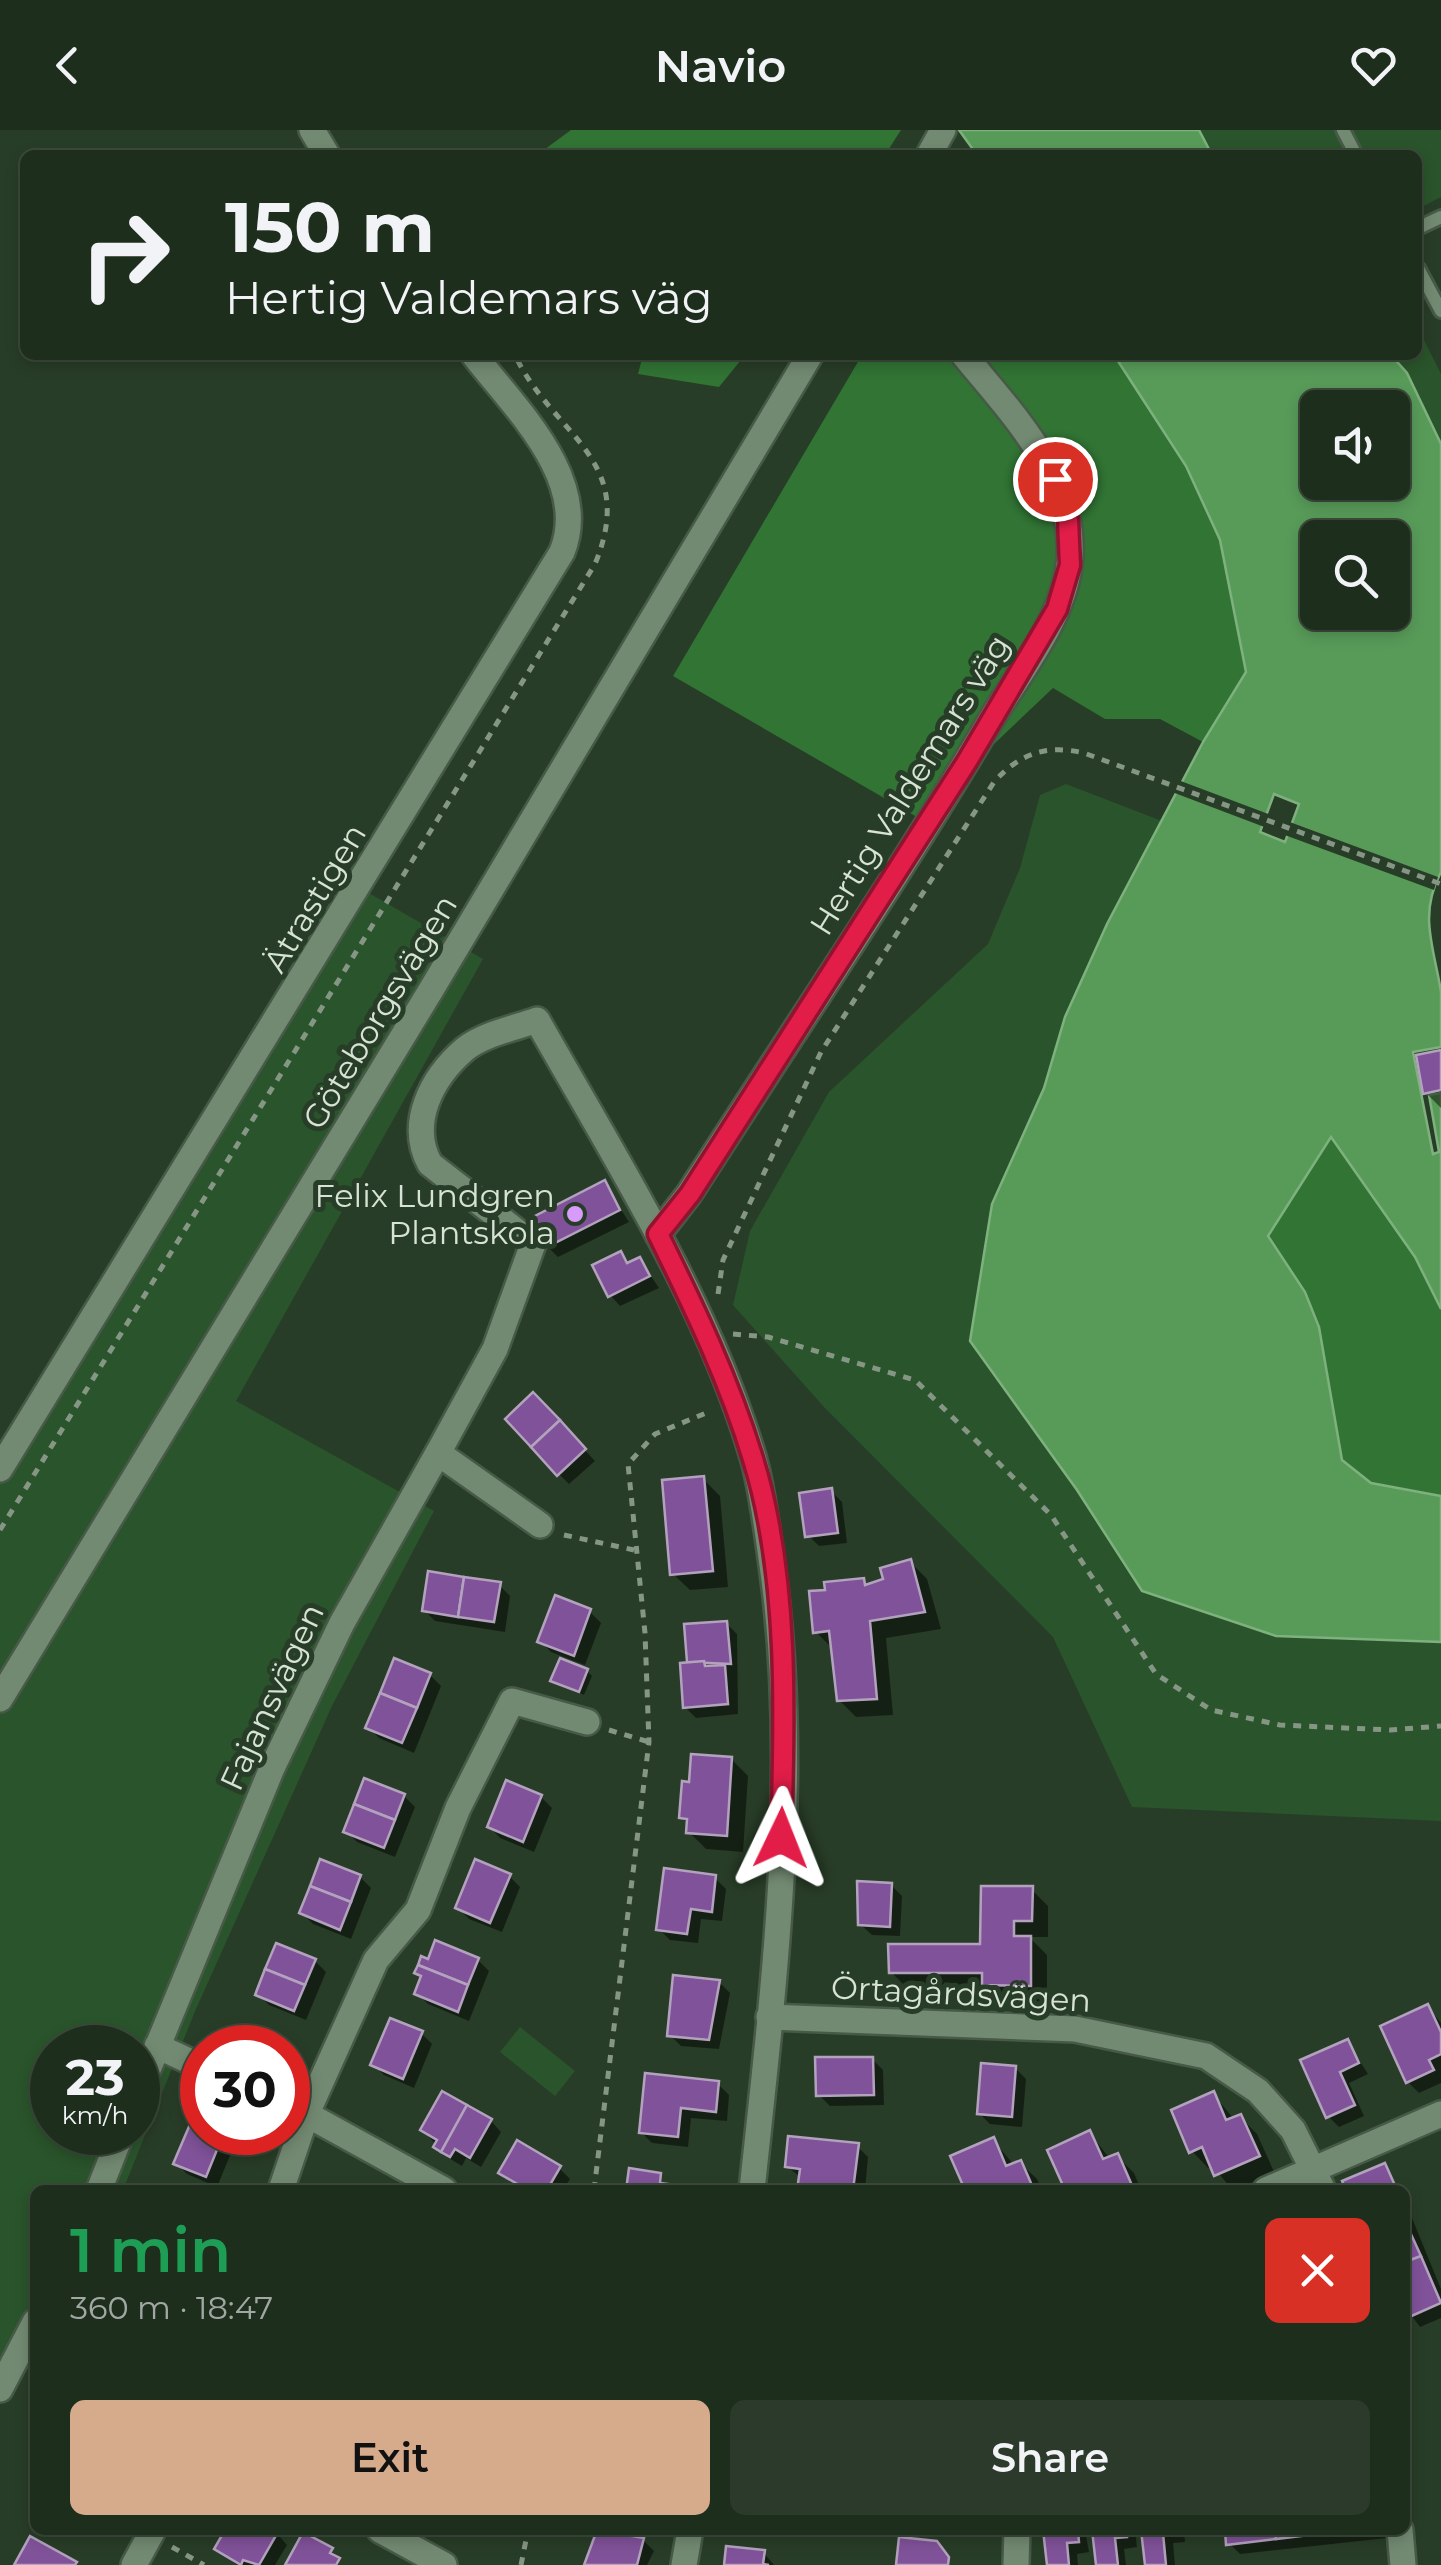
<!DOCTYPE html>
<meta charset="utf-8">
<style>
:root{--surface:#1e2e1d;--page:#2b3a2a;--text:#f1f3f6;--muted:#a1a8a4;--line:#3c4a3b;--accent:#d6ab8b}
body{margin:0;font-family:Montserrat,sans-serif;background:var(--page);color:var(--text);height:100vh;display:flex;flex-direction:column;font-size:38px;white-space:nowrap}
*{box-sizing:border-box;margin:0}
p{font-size:32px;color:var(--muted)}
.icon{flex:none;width:55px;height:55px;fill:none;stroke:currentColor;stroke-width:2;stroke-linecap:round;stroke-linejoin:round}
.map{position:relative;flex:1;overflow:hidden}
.side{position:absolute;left:30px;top:2055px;width:1380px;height:350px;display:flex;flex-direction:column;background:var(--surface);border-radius:15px;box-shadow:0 5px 15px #0003,0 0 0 2px var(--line)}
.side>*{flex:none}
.banner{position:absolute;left:20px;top:20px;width:1402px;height:210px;border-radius:15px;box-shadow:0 5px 15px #0003,0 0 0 2px var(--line);background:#1e2e1d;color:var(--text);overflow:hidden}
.fabs{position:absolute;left:1300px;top:260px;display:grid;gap:20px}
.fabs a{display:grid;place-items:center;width:110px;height:110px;border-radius:15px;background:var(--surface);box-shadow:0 5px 15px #0003,0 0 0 2px var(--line);font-size:50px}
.speed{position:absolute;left:30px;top:1895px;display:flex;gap:20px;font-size:50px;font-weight:700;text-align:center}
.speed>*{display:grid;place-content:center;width:130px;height:130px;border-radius:50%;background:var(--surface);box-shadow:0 5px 15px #0003,0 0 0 2px var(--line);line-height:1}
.speed small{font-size:25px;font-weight:400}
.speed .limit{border:15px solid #d22;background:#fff;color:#111}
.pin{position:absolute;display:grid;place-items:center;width:85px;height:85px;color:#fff;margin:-42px;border:5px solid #fff;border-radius:50%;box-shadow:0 2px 10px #0007}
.me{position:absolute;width:110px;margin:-55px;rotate:2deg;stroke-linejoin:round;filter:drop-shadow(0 0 8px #0008)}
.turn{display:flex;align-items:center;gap:35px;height:210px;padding:0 40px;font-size:45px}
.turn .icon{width:130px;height:130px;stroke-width:2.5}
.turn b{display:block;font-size:70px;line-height:85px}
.round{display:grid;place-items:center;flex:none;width:105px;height:105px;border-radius:15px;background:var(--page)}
.headline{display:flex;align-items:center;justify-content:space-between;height:170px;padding:0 40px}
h1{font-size:60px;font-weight:600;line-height:75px;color:#1e9e55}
.button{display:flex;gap:20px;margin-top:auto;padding:20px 40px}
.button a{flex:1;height:115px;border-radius:15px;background:var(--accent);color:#111;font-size:40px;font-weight:600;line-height:115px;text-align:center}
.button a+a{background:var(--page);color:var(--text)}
header{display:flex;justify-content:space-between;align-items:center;height:130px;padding:0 40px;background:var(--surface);font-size:45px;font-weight:600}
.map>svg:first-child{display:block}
.green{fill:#2a542b;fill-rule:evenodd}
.forest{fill:#317434}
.water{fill:#589b59;stroke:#7eb17e;stroke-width:2.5;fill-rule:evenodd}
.pier{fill:#283d27}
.shadow{fill:#0007}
.building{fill:#805299;stroke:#b3a2be;stroke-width:2.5}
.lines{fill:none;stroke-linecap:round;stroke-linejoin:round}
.lane-casing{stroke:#475947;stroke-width:18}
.street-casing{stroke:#475947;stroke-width:30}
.secondary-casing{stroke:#475947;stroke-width:30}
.path{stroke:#869685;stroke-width:5;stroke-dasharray:8 8;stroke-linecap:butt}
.lane{stroke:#738a72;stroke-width:12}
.street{stroke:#738a72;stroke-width:25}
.secondary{stroke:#738a72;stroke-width:25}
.route-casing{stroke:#92132f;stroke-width:25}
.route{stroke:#e11d48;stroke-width:18}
.poi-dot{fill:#d79bf9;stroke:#283d27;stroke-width:4}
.labels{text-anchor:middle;stroke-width:10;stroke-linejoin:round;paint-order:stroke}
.street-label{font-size:32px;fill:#d6e3d5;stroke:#283d27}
.poi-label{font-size:32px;fill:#d6e3d5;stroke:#283d27;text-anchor:end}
</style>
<header><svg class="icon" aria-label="back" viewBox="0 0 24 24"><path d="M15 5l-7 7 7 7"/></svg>Navio<svg class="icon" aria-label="heart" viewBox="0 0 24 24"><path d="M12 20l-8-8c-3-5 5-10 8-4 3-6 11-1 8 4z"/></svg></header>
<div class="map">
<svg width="1441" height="2435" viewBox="0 0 1441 2435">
<rect width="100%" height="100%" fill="#283d27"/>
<g class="green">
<path d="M1199,0H1441V67L1418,79V25H1212Z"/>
<path d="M1418,198L1441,244V314L1407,243L1391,225H1418Z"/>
<path d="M1066,654L1162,691L1107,794L1065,887L1044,958L1077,1360L1142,1461L1276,1506L1441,1512V1691L1132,1677L1053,1507L824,1277L733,1175L750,1101L829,962L988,814L1020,738L1040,665Z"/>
<path d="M369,763L483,829L236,1271L434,1381L332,1576L196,1879L123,2060H35V2243L0,2225V1330ZM52,1918H138V2002H52Z"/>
<path d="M520,1897L575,1941L555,1966L500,1922Z"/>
</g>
<g class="forest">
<path d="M571,0H901L885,25H537Z"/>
<path d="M643,225H745L719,257L638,244Z"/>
<path d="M862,225H1114L1186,336L1220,410L1246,542L1203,612L1160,589H1105L1053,558L917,687L673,546Z"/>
<path d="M1331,1006L1415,1127L1441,1179V1366L1371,1353L1342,1330L1319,1197L1268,1106Z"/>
</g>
<g class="water">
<path d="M959,0H1199L1212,25H977Z"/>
<path d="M1114,225H1391L1407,243L1441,314V742C1418,785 1434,817 1441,862C1441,879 1441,899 1441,917L1413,922L1433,1024L1439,1022L1429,965L1441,963V1179L1415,1127L1331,1007L1268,1106L1305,1162L1319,1197L1342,1330L1371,1353L1441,1366V1512L1276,1506L1142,1461L1077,1360L970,1211L992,1074L1044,958L1065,887L1107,794L1203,612L1246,542L1220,410L1186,336ZM1318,278H1392V352H1318ZM1318,408H1392V482H1318ZM1274,664L1299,674L1285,712L1260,702Z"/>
</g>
<g class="pier">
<path d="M1178,650L1271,685L1267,698L1172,662Z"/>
<path d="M1287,691L1438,747L1434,760L1282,704Z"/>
</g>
<g class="shadow">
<path d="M1441,923V978L1425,962Z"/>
<path d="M604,1053L629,1092L558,1127L547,1116Z"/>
<path d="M620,1124L631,1134L640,1130L659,1158L620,1176L610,1165Z"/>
<path d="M544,1276L595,1331L569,1354L559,1344Z"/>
<path d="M703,1349L720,1366L728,1457L690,1460L673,1444Z"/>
<path d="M831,1361L842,1372L847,1413L819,1416L808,1405Z"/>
<path d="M910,1432L927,1449L941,1499L886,1508L893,1585L856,1587L839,1570L832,1518L815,1501L863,1451L868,1456L887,1451Z"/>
<path d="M499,1455L510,1466L505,1502L435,1491L424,1480Z"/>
<path d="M590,1482L601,1493L585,1535L551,1522L540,1511Z"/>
<path d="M726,1493L737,1504L738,1584L696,1588L685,1577L690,1535L686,1496Z"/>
<path d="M587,1541L592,1546L584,1565L553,1551Z"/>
<path d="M430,1545L441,1556L414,1623L379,1608L368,1597Z"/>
<path d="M731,1629L748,1646L743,1722L706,1719L689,1702V1694L682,1687L691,1655Z"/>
<path d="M404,1666L415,1677L395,1727L357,1712L346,1701Z"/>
<path d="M541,1667L552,1678L534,1722L500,1708L490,1697Z"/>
<path d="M509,1746L520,1757L502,1802L469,1789L458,1778Z"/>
<path d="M360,1747L371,1758L351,1809L313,1794L302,1783Z"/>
<path d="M715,1748L726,1759L722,1791L701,1789L698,1813L670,1810L659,1799Z"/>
<path d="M891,1755L902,1766L900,1806L872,1805L860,1794Z"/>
<path d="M1031,1759L1048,1776V1807H1029L1047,1825V1872L1001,1871L989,1859H908L891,1842L983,1817Z"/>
<path d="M478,1830L489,1841L469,1891L428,1874L417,1863L423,1848L417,1843Z"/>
<path d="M315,1831L326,1842L306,1890L269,1875L258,1864Z"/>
<path d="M719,1852L730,1863L719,1919L681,1916L670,1905Z"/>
<path d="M1428,1877L1441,1893V1953L1419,1963L1408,1952Z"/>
<path d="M421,1903L432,1914L414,1958L384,1945L373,1934Z"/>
<path d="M1347,1911L1368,1944L1349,1953L1364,1986L1339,1997L1328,1986Z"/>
<path d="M872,1929L883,1940L884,1975L830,1976L819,1965Z"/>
<path d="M1015,1938L1026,1949L1022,1997L990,1994L979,1983Z"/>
<path d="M718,1954L729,1965L727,1991L691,1988L688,2017L652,2013L641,2002Z"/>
<path d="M1213,1964L1234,1989L1240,1987L1257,2004L1275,2044L1232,2060L1213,2036L1208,2038L1192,2021Z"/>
<path d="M491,1991L501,2002L481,2037L466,2028L462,2036L447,2027L423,2000Z"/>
<path d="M192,1995L222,2007L233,2018L217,2057L187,2044L176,2033Z"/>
<path d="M1090,2003L1110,2029L1117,2026L1134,2043L1141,2060H1068Z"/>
<path d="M993,2010L1014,2035L1020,2033L1037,2049L1042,2060H968Z"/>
<path d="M857,2016L868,2027L865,2060H800L801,2048L787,2036Z"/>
<path d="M1384,2036L1400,2060H1349Z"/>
<path d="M559,2038L570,2049L563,2060H524L501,2042Z"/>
<path d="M1405,2071L1441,2159V2188L1420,2197L1405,2177Z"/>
<path d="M228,2400H274L287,2415L275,2435H237L217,2419Z"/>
<path d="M1046,2400H1085L1089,2422L1077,2424L1078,2435H1050Z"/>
<path d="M1094,2400H1135L1137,2417L1124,2419L1126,2435H1098Z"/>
<path d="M1143,2400H1184L1185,2412L1173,2413L1175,2435H1147Z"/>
<path d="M1227,2400H1386L1387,2408L1240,2424L1229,2413Z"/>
<path d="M643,2410L654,2421L647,2435H587L590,2418Z"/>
<path d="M764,2423L774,2435H727Z"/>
</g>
<g class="building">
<path d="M1441,920V960L1423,964L1416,925Z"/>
<path d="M605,1050L620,1080L545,1118L531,1088Z"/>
<path d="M621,1121L627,1133L640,1127L650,1146L608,1167L592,1135Z"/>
<path d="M533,1262L560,1290L531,1317L505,1289Z"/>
<path d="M560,1290L586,1319L557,1346L531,1317Z"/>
<path d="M704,1346L713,1441L670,1445L662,1350Z"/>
<path d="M832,1358L838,1403L805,1407L799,1363Z"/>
<path d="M911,1429L925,1482L870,1491L877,1569L837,1571L829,1501L813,1503L809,1461L825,1460L824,1452L864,1448L865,1455L883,1449L880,1438Z"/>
<path d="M428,1441L464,1447L458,1487L422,1481Z"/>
<path d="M464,1447L501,1452L494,1492L458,1487Z"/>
<path d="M555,1465L591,1479L574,1526L537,1512Z"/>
<path d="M727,1491L731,1534L687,1532L684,1494Z"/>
<path d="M394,1528L431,1543L417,1578L380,1563Z"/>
<path d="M560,1528L588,1539L579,1562L550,1551Z"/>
<path d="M704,1531L705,1536L725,1535L728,1574L683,1578L680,1533Z"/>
<path d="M380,1563L417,1578L402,1613L365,1598Z"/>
<path d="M691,1624L732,1627L727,1706L686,1703L687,1689L679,1688L682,1651L689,1652Z"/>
<path d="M364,1648L405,1664L395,1690L354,1674Z"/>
<path d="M506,1650L542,1665L523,1712L487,1697Z"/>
<path d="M354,1674L395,1690L384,1718L343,1702Z"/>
<path d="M320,1729L361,1745L351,1772L310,1756Z"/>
<path d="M475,1729L511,1744L490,1793L455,1778Z"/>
<path d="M664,1738L716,1745L712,1782L691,1779L687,1804L656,1800Z"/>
<path d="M857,1751L892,1753L890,1797L858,1795Z"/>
<path d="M310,1756L351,1772L340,1800L299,1783Z"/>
<path d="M981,1756H1033L1032,1791H1014V1806H1031V1856L982,1855V1843H889L888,1814H980Z"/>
<path d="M435,1810L479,1828L468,1855L418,1835L421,1826L428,1829Z"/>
<path d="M276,1813L316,1829L305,1855L265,1839Z"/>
<path d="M418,1835L468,1855L458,1882L414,1864L421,1846L414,1843Z"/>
<path d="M265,1839L305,1855L294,1881L255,1865Z"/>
<path d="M673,1845L720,1850L709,1910L667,1906Z"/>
<path d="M1428,1874L1441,1902V1924L1429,1930L1434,1940L1406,1953L1380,1896Z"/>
<path d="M390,1888L423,1901L403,1949L370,1935Z"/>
<path d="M1348,1909L1359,1933L1340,1942L1355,1975L1326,1988L1300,1930Z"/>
<path d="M815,1927H873L874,1965L816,1966Z"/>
<path d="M981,1933L1016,1936L1012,1987L977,1984Z"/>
<path d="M645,1943L719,1951L716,1982L681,1978L678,2007L639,2003Z"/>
<path d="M442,1961L467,1975L441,2022L433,2017L437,2010L420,2000Z"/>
<path d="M1214,1961L1226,1990L1241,1984L1260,2026L1214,2046L1202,2017L1189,2023L1171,1980Z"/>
<path d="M467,1975L492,1989L470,2028L455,2019L450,2027L441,2022Z"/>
<path d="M191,1992L202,1997V2002L223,2005L206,2047L173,2034Z"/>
<path d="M1090,2000L1103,2029L1118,2023L1134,2060H1065L1047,2020Z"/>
<path d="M788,2006L859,2013L853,2060H797L800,2039L785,2037Z"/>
<path d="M994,2007L1006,2036L1021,2030L1034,2060H965L950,2026Z"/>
<path d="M517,2010L561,2036L547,2060H528L498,2043Z"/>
<path d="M1385,2033L1397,2060H1346L1342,2051Z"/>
<path d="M629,2038L661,2043L660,2053L684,2056L683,2060H626Z"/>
<path d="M1405,2091L1421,2126L1405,2132Z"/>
<path d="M1421,2126L1441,2173L1407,2188L1405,2132Z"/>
<path d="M225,2400H274L278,2402L259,2435L243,2430L241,2435L214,2419Z"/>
<path d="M597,2400L644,2408L637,2435H584Z"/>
<path d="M1043,2400H1078L1079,2412L1067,2413L1069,2435H1047Z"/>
<path d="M1092,2400H1126L1127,2407L1115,2408L1118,2435H1096Z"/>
<path d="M1141,2400H1175L1163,2403L1166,2435H1145Z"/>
<path d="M1225,2400H1275L1276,2409L1226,2415Z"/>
<path d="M1275,2400H1327V2403L1276,2409Z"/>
<path d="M303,2402L333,2418L330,2423L340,2428L336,2435H285Z"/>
<path d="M30,2406L77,2432L75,2435H14Z"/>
<path d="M899,2407L937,2411L949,2427L948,2435H896Z"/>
<path d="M726,2416L765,2420L763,2434L769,2435H724Z"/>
</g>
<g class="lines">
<g class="lane-casing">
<g id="lane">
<path d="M1343,0L1356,25"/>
<path d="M1418,98L1441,87"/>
<path d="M1418,138L1441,181"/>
</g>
</g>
<g class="street-casing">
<g id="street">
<path d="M312,0L327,25"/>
<path d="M658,1104L689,1064C790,906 896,751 991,590C1019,543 1062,491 1069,436C1080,352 1012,284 964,225"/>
<path d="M438,1323L495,1219L533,1114L430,1034C408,994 431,948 465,919C484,904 515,898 537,890C617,1032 708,1173 754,1330C763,1364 767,1400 772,1435C801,1640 774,1854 752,2060"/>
<path d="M0,1339L562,422C591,350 515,278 474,225"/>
<path d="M769,1887L1075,1899L1206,1926L1258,1961L1293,2000L1323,2060"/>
<path d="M157,1916L202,1937"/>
<path d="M138,1964L272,1638L342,1493L438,1323L540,1395"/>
<path d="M288,1974L444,2060"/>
<path d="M99,2060L122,2002"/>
<path d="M281,2060L307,1983L376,1830L418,1780L458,1678L512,1571L587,1592"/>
<path d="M1266,2060L1441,1984"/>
<path d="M0,2259L35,2192"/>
<path d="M380,2400L444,2435"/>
<path d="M1400,2400L1403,2435"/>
<path d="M134,2435L152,2402"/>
<path d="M684,2435L690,2400"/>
<path d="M1016,2435L1017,2400"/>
</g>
</g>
<g class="secondary-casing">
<g id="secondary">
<path d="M929,25L943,0"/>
<path d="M0,1569L431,860L810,225"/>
</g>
</g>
<g class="path">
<path d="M718,1164L723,1130L821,922L994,652C1019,624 1046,614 1084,623L1441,754"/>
<path d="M733,1204L768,1207L915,1250L1051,1385L1156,1544L1211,1580L1280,1595L1390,1600L1441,1596"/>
<path d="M0,1400L595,434C639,328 553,306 515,225"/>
<path d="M564,1405L634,1420"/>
<path d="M609,1600L649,1612"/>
<path d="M594,2060L649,1612L645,1503L628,1334L655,1304L711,1281"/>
<path d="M172,2417L204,2435"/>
<path d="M521,2435L528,2400"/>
</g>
<use href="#lane" class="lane"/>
<use href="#street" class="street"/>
<use href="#secondary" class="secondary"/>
</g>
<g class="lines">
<g class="route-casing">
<path id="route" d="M781,1708C785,1587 789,1445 753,1329C729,1250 694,1177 658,1104L690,1064L966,633L1057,479L1070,435L1068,390L1055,349"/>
</g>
<use href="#route" class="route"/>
</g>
<circle class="poi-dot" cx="575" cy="1084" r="10"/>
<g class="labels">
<g class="street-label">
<text transform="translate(910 655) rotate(-58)" y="11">Hertig Valdemars väg</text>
<text transform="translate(315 768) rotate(-59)" y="11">Ätrastigen</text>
<text transform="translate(380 882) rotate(-59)" y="11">Göteborgsvägen</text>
<text transform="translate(272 1567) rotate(-65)" y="11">Fajansvägen</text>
<text transform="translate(961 1864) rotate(3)" y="11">Örtagårdsvägen</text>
</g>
<g class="poi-label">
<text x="555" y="1077">Felix Lundgren<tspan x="555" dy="37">Plantskola</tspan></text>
</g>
</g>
</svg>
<div class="fabs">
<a><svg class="icon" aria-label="sound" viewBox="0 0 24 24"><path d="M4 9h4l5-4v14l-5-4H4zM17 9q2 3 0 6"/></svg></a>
<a><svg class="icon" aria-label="search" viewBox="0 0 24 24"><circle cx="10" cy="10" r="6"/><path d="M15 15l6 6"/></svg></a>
</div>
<div class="speed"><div>23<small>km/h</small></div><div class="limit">30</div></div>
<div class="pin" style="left:1055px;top:349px;background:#d93025"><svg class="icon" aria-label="arrive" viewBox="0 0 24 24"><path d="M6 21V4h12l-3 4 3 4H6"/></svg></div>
<svg class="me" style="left:781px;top:1708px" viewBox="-20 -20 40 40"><path d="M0-17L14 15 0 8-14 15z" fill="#e11d48" stroke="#fff" stroke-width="4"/></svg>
<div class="banner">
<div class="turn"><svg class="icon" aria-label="right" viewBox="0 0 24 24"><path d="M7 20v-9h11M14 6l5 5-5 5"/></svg><div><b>150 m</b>Hertig Valdemars väg</div></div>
</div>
<section class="side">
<div class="headline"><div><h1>1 min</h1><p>360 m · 18:47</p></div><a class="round" style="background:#d93025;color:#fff"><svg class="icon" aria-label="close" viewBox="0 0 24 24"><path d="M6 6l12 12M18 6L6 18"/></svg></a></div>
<div class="button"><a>Exit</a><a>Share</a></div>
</section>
</div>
